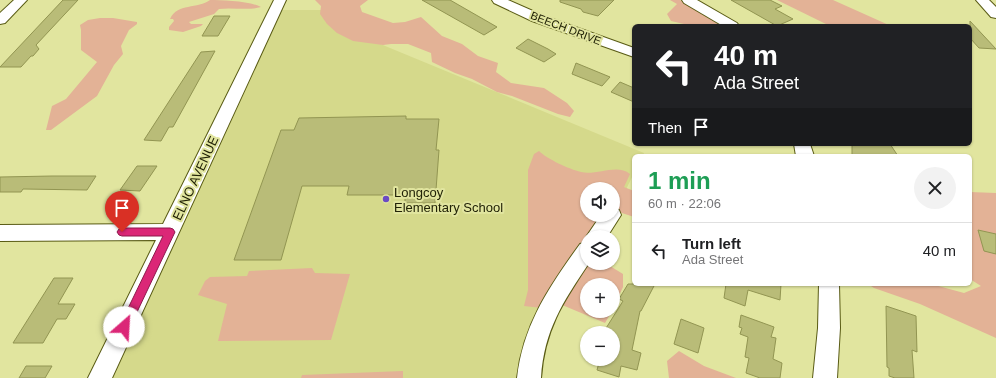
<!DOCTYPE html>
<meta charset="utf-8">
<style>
:root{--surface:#fff;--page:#f2f2f2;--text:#202124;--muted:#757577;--line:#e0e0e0}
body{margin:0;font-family:Arial,sans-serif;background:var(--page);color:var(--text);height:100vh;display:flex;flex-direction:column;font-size:15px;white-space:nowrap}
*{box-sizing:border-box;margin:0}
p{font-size:13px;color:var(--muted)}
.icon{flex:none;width:22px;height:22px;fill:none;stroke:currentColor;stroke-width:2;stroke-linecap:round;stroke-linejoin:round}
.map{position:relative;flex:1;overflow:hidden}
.drawer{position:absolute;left:632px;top:154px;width:340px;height:132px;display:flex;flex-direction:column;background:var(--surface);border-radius:6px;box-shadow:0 1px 3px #0004}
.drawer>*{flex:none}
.banner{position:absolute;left:632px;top:24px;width:340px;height:122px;border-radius:6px;box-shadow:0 1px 3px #0004;background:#202124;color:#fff;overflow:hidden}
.fabs{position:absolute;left:580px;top:182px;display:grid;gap:8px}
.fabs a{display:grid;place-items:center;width:40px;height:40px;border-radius:50%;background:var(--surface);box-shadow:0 1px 3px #0004;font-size:20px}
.pin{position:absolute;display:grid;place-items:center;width:34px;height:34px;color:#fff;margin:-41px -17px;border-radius:50% 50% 50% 0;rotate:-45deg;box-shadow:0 0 4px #0007}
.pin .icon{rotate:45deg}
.me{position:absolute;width:44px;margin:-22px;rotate:26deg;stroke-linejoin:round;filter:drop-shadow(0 0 3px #0008)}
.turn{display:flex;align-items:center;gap:14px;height:84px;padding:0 16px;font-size:18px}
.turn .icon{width:52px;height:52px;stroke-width:2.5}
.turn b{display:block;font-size:28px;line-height:34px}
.then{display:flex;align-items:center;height:38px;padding:0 16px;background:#0003;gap:8px;font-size:15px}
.round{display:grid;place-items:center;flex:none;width:42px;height:42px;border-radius:21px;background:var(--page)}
.headline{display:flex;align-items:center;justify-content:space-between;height:68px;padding:0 16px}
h1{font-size:24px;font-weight:700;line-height:30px;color:#1e9e55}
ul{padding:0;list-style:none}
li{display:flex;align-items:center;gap:12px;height:56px;padding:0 16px;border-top:1px solid var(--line)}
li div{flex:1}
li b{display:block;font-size:15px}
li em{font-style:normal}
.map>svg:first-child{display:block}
.built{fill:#d5d98b}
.green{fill:#e3b296}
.building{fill:#b9bc78;stroke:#929552}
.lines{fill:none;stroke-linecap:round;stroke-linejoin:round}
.street-casing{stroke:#595b14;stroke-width:2}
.street{fill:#fff;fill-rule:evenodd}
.route{fill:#db2777;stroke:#8e194d}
.poi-dot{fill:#6b4bc4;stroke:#e1e59f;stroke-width:1.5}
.labels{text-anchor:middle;stroke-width:4;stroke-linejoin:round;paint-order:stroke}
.far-street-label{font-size:11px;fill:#222307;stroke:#e1e59f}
.street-label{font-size:13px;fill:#222307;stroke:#e1e59f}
.poi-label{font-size:13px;fill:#222307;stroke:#e1e59f;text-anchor:start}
</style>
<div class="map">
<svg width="996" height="378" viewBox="0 0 996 378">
<rect width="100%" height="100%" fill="#e1e59f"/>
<path class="built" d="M275,10H325L344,29L644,153L643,156H634V173L617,208L613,189H587V237L554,297L529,378H100Z"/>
<g class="green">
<path d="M210,0C223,0 250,1 261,7C248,11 233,7 219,9L214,14L189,22L191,24H203L201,26L183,32L169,30V27L174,21L173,19H170C177,3 198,9 210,0Z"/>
<path d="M315,0H368L360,6L362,12L393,23L405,22L421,17L442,36L462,44L478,56L498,63L496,72L511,83L544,88L567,103L574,111L570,117L558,114L512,96L497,92L472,79L455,73L432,62L431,53L408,44H391L383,45L353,41L337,33L327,24L320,14L321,6Z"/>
<path d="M670,0H680L723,26H686L684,24L671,21L667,14L677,4Z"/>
<path d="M777,0H833L891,26H830Z"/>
<path d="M100,18H113L137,22V24L129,30L121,46L123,54L114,65L97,96L51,130H46L52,106L66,99L97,62L81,50V30L80,25L88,20Z"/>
<path d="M539,151C547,159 569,169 581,172C596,176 617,163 630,174L624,187L634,191V217L613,210V189H587V215H608L587,237V263H605L623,274V287L613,308V285H587V311H612L605,323L548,299L542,308L524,306L528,290V170L534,154Z"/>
<path d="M970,192L996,193V338L920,304L874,288L868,284H931L964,293L981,286L970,279Z"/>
<path d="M312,268L315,273L350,274L331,340L218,341L227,304L198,295L205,281L210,277L247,276L249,271Z"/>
<path d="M679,351L704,366L736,378H669L667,361Z"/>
<path d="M403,371V378H301L302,375Z"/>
</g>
<g class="building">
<path d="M63,0H78L36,45L39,49L33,56H31L21,67H0Z"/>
<path d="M422,0H450L497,27L484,35Z"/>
<path d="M560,0H614L598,16L583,12L581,9L560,2Z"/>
<path d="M731,0H770L782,6L775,9L793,19L777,26Z"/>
<path d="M214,16H230L218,36H202Z"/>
<path d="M970,21L996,49L979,48L970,38Z"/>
<path d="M528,39L548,49L556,54L544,62L516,48Z"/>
<path d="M215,51L173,127H169L161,141L144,140L201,52Z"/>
<path d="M576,63L610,77L602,86L572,74Z"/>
<path d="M620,82L634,88V102L611,92Z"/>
<path d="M406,116V119H439L436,150H439L435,203H405V195H347L349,186H302L281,260H234L281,130H294L299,118Z"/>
<path d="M852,144H890L898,156L852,155Z"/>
<path d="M137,166H157L140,191L120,190Z"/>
<path d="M52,176H96L87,190L23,189L21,192H0V177Z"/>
<path d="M978,230L996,234V254L984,251Z"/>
<path d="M54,278H73L58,304H75L66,319H57L43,343H13Z"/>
<path d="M628,284H655L641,311H640L632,350L641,353L637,370L621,366L619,377L597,370L600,359H613V333H603L623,301L619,299Z"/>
<path d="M726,284H781L780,300L748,290L745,306L724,298Z"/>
<path d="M886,306L916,316L917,352L912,350L914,378H895L889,376V368L887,367Z"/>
<path d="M741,315L774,327L771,337L776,338L773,359L782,363L780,378H760L746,373L749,358L745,357L748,337L740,334L742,328L739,327Z"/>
<path d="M681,319L704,328L698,353L674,344Z"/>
<path d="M26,366H52L45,378H19Z"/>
</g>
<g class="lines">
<g class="street-casing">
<g id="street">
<path d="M14,0H27L5,23L0,24V13Z"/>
<path d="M274,0H286L112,378H88L156,240L0,241V225L163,224Z"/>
<path d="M492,0H508L542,15L634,48V57L532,21L494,3Z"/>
<path d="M682,0H697L737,23L739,26H723L684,3Z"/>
<path d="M976,0H989L996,7V18L991,17Z"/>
<path d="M794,144H810L814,156H796Z"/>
<path d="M613,208L619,210L621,215L607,237H587V238L586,237L601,215H613Z"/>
<path d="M587,242V263H589C563,302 544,330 541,378H517C523,325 549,287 580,244Z"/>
<path d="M819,284H839L840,328L837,378H813L818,328Z"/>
</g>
</g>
<use href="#street" class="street"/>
</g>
<path class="route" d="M122,228H170L173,229L175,232L128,331L124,332L120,331L119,327L163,236H122L119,235L117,232L119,229Z"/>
<circle class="poi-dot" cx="386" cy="199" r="4"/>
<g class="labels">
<g class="far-street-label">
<text transform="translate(566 28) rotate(21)" y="4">BEECH DRIVE</text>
</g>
<g class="street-label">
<text transform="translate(195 178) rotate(-65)" y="5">ELNO AVENUE</text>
</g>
<g class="poi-label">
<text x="394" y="197">Longcoy<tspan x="394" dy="15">Elementary School</tspan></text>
</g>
</g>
</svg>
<div class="fabs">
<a><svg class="icon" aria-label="sound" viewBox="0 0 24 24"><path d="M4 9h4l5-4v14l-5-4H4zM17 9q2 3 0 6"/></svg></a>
<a><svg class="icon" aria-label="layers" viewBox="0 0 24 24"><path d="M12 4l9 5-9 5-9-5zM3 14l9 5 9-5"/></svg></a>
<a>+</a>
<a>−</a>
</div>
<div class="pin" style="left:122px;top:232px;background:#d93025"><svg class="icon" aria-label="arrive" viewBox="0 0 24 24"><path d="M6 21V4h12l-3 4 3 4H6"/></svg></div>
<svg class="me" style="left:124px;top:327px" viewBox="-20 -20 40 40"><circle r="19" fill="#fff"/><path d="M0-13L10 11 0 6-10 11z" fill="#db2777"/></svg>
<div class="banner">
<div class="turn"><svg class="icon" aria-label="left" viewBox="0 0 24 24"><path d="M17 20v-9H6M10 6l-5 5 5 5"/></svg><div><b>40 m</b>Ada Street</div></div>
<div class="then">Then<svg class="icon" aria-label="arrive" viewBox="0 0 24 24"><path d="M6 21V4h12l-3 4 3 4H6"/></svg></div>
</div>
<section class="drawer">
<div class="headline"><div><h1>1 min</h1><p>60 m · 22:06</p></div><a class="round"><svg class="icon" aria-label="close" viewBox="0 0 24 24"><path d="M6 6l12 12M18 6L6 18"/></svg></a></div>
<ul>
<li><svg class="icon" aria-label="left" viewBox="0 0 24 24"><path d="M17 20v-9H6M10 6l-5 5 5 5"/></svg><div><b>Turn left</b><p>Ada Street</p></div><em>40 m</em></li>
</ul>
</section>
</div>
